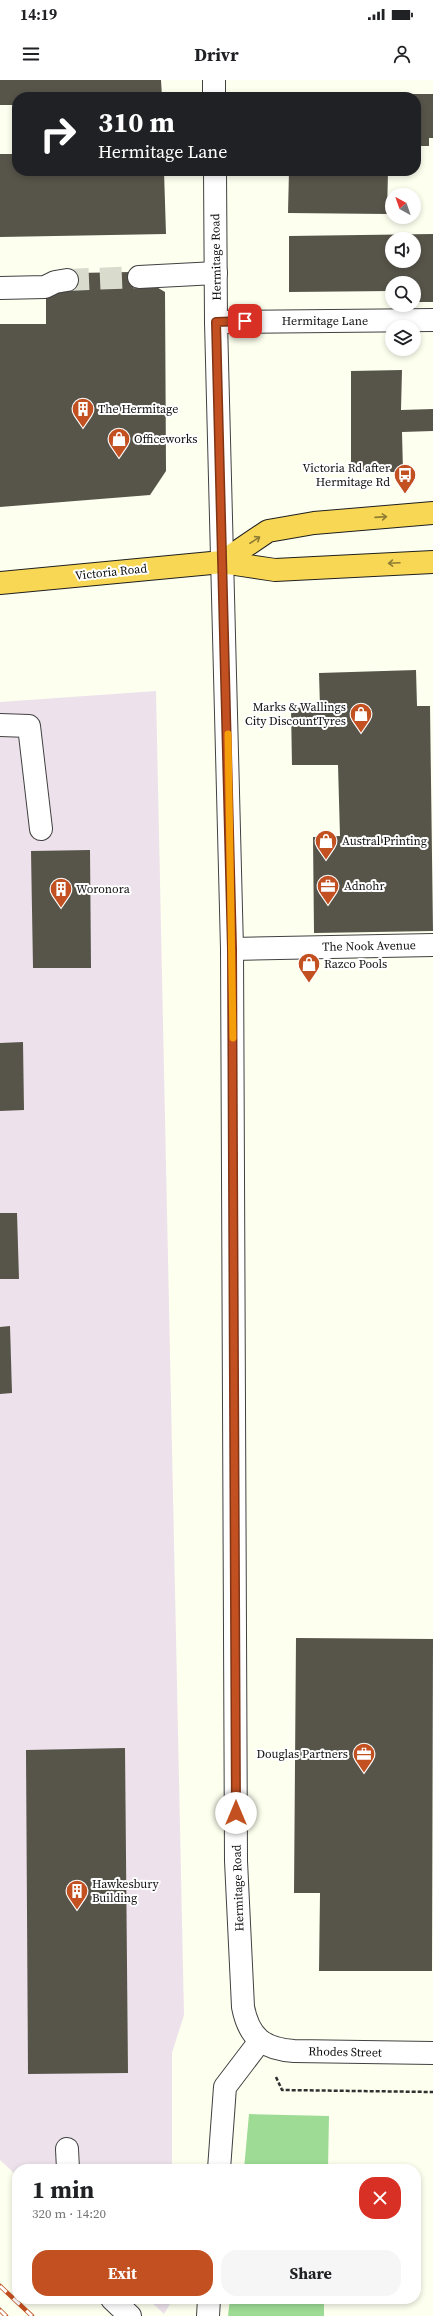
<!DOCTYPE html>
<meta charset="utf-8">
<style>
:root{--surface:#fff;--page:#f6f6f6;--text:#202124;--muted:#757577;--accent:#c35021}
body{margin:0;font-family:"Source Serif 4",serif;background:var(--page);color:var(--text);height:100vh;display:flex;flex-direction:column;font-size:15px;white-space:nowrap}
*{box-sizing:border-box;margin:0}
p{font-size:13px;color:var(--muted)}
.icon{flex:none;width:22px;height:22px;fill:none;stroke:currentColor;stroke-width:2;stroke-linecap:round;stroke-linejoin:round}
.map{position:relative;flex:1;overflow:hidden}
.panel{position:absolute;left:12px;top:2084px;width:409px;height:140px;display:flex;flex-direction:column;background:var(--surface);border-radius:16px;box-shadow:0 2px 6px #0003}
.panel>*{flex:none}
.banner{position:absolute;left:12px;top:12px;width:409px;height:84px;border-radius:16px;box-shadow:0 2px 6px #0003;background:#202124;color:#fff;overflow:hidden}
.needle{width:26px;rotate:320deg}
.buttons{position:absolute;left:385px;top:108px;display:grid;gap:8px}
.buttons a{display:grid;place-items:center;width:36px;height:36px;border-radius:50%;background:var(--surface);box-shadow:0 2px 6px #0003;font-size:20px}
.pin{position:absolute;display:grid;place-items:center;width:34px;height:34px;color:#fff;margin:-17px;border-radius:8px;box-shadow:0 2px 6px #0006}
.me{position:absolute;width:44px;margin:-22px;rotate:0deg;stroke-linejoin:round;filter:drop-shadow(0 0 3px #0008)}
.turn{display:flex;align-items:center;gap:14px;height:84px;padding:0 20px;font-size:18px}
.turn .icon{width:52px;height:52px;stroke-width:2.5}
.turn b{display:block;font-size:28px;line-height:34px}
.round{display:grid;place-items:center;flex:none;width:42px;height:42px;border-radius:16px;background:var(--page)}
.head{display:flex;align-items:center;justify-content:space-between;height:68px;padding:0 20px}
h1{font-size:24px;font-weight:700;line-height:30px}
.cta{display:flex;gap:8px;margin-top:auto;padding:8px 20px}
.cta a{flex:1;height:46px;border-radius:16px;background:var(--accent);color:#fff;font-size:16px;font-weight:700;line-height:46px;text-align:center}
.cta a+a{background:var(--page);color:var(--text)}
.status{display:flex;justify-content:space-between;align-items:center;height:28px;padding:0 20px;background:var(--surface);direction:ltr}
.status svg{height:11px;fill:currentColor}
header{display:flex;justify-content:space-between;align-items:center;height:52px;padding:0 20px;background:var(--surface);font-size:18px;font-weight:700}
.map>svg:first-child{display:block}
.industrial{fill:#ede2eb}
.forest{fill:#9edc96}
.building{fill:#57544a;fill-rule:evenodd}
.lines{fill:none;stroke-linecap:round;stroke-linejoin:round}
.minor-tunnel{stroke:#d9dbcd;stroke-width:22;stroke-dasharray:22 11;stroke-linecap:butt}
.minor-casing{stroke:#414141;stroke-width:24}
.highway-casing{stroke:#1f1f1f;stroke-width:24}
.path{stroke:#303030;stroke-width:2.5;stroke-dasharray:4 2;stroke-linecap:butt}
.minor{stroke:#fff;stroke-width:22}
.highway{stroke:#f8d754;stroke-width:22}
.rail-casing{stroke:#c35021;stroke-width:4.5}
.rail{stroke:#fff;stroke-width:3;stroke-dasharray:9;stroke-linecap:butt}
.oneway{stroke:#8f7d34}
.route-casing{stroke:#7f3415;stroke-width:10}
.route{stroke:#c35021;stroke-width:7}
.slow{stroke:#f59e0b;stroke-width:7}
.labels{text-anchor:middle;stroke-width:4;stroke-linejoin:round;paint-order:stroke}
.street-label{font-size:12px;fill:#0e0e0e;stroke:#fff}
.poi-label{font-size:12px;fill:#0e0e0e;stroke:#fff;text-anchor:start}
</style>
<div class="status"><b>14:19</b><svg viewBox="0 0 49 12"><path d="M0 12V9h3v3zM5 12V6h3v6zM10 12V3h3v9zM15 12V0h3v12zM26 1h20v11H26zM47 4h2v5h-2z"/></svg></div>
<header><svg class="icon" aria-label="menu" viewBox="0 0 24 24"><path d="M4 6h16M4 12h16M4 18h16"/></svg>Drivr<svg class="icon" aria-label="person" viewBox="0 0 24 24"><circle cx="12" cy="8" r="4"/><path d="M4 21q1-7 8-7t8 7"/></svg></header>
<div class="map">
<svg width="433" height="2236" viewBox="0 0 433 2236">
<rect width="100%" height="100%" fill="#fdffef"/>
<g class="industrial">
<path d="M156,611L184,1935L172,1973V2089H17V2096L0,2080V622Z"/>
<path d="M148,2219H173L164,2234Z"/>
</g>
<g class="forest">
<path d="M249,2034L329,2036L328,2089H244Z"/>
<path d="M230,2219H324V2236H228Z"/>
</g>
<g class="building">
<path d="M0,0H161L162,17H17V25H0Z"/>
<path d="M399,14H433V58H429V66H416V17H399Z"/>
<path d="M0,74H17V91H164L166,154L0,157Z"/>
<path d="M289,91H388L387,134L288,133Z"/>
<path d="M433,154V222H414V203H392V211L289,212V156ZM392,159H414V181H392Z"/>
<path d="M131,192L165,212L166,391L150,415L0,427V244H46V216L76,193Z"/>
<path d="M402,290L401,330L433,329V351L402,352L403,392H351V291Z"/>
<path d="M416,590L417,626H430L433,851L314,853L313,757L340,756L338,685H292L291,628L320,627L319,593Z"/>
<path d="M90,770L91,888H33L31,771Z"/>
<path d="M23,962L24,1030L0,1031V963Z"/>
<path d="M0,1133H17L19,1199H0Z"/>
<path d="M10,1246L12,1313L0,1314V1247Z"/>
<path d="M296,1558L433,1559L432,1891H319L320,1813H294Z"/>
<path d="M125,1668L128,1993L28,1994L26,1670Z"/>
</g>
<g class="lines">
<path class="minor-tunnel" d="M67,200L139,197"/>
<g class="minor-casing">
<g id="minor">
<path d="M214,0V17"/>
<path d="M215,91L216,242L232,869L236,1781L243,1927C249,1958 264,1969 294,1971L433,1973"/>
<path d="M139,197L216,193"/>
<path d="M0,208L45,207L55,202L67,200"/>
<path d="M216,242L433,240"/>
<path d="M0,645L29,646L41,749"/>
<path d="M232,869L433,865"/>
<path d="M67,2069L68,2089"/>
<path d="M219,2089L225,2007L260,1961"/>
<path d="M112,2219L130,2236"/>
<path d="M208,2236L209,2219"/>
</g>
</g>
<g class="highway-casing">
<g id="highway">
<path d="M222,482L268,451L314,443L433,433"/>
<path d="M0,503L222,482L275,490L433,482"/>
</g>
</g>
<path class="path" d="M276,1997L282,2010L433,2012"/>
<use href="#minor" class="minor"/>
<use href="#highway" class="highway"/>
<g class="rail-casing">
<g id="rail">
<path d="M0,2206L32,2236"/>
<path d="M0,2230L6,2236"/>
</g>
</g>
<use href="#rail" class="rail"/>
</g>
<defs><path id="oneway-shaft" d="M-6 0H5M1.5-3L5.5 0L1.5 3" fill="none" stroke-width="1.6" stroke-linecap="round" stroke-linejoin="round"/></defs>
<g class="oneway">
<use href="#oneway-shaft" transform="translate(381 437) rotate(-4)"/>
<use href="#oneway-shaft" transform="translate(255 460) rotate(-33)"/>
<use href="#oneway-shaft" transform="translate(394 483) rotate(177)"/>
</g>
<g class="lines">
<g class="route-casing">
<path id="route" d="M236,1733L232,869L216,242L245,241"/>
</g>
<use href="#route" class="route"/>
<path class="slow" d="M228,654L233,958"/>
</g>
<defs>
<g id="building-pin" transform="scale(1.15)"><path d="M0 17L-7.5 6A9.5 9.5 0 1 1 7.5 6Z" fill="#c35021" stroke="#fff"/><path d="M-4-6H4V6H1V3H-1V6H-4ZM-2.5-4.3h1.7v1.8h-1.7ZM.8-4.3h1.7v1.8H.8ZM-2.5-1h1.7V.8h-1.7ZM.8-1h1.7V.8H.8Z" fill="#fff"/></g>
<g id="shop-pin" transform="scale(1.15)"><path d="M0 17L-7.5 6A9.5 9.5 0 1 1 7.5 6Z" fill="#c35021" stroke="#fff"/><path d="M-5-2.5h2.3a2.7 3.5 0 0 1 5.4 0H5L5.5 6h-11ZM-1.5-2.5h3a1.5 2.3 0 0 0-3 0Z" fill="#fff"/></g>
<g id="bus-pin" transform="scale(1.15)"><path d="M0 17L-7.5 6A9.5 9.5 0 1 1 7.5 6Z" fill="#c35021" stroke="#fff"/><path d="M-5-6H5V4H4V6H2V4H-2V6H-4V4H-5ZM-3.5-4V0h7V-4ZM-3.5 1.2v1.5H-2V1.2ZM2 1.2v1.5H3.5V1.2Z" fill="#fff"/></g>
<g id="office-pin" transform="scale(1.15)"><path d="M0 17L-7.5 6A9.5 9.5 0 1 1 7.5 6Z" fill="#c35021" stroke="#fff"/><path d="M-6-3h4V-5.5h4V-3h4V5H-6ZM-1-4.5V-3h2v-1.5ZM-6 0V1H6V0Z" fill="#fff"/></g>
</defs>
<g fill-rule="evenodd">
<use href="#building-pin" x="83" y="329"/>
<use href="#shop-pin" x="119" y="359"/>
<use href="#bus-pin" x="405" y="395"/>
<use href="#shop-pin" x="361" y="634"/>
<use href="#shop-pin" x="326" y="761"/>
<use href="#office-pin" x="328" y="806"/>
<use href="#building-pin" x="61" y="809"/>
<use href="#shop-pin" x="309" y="884"/>
<use href="#office-pin" x="364" y="1674"/>
<use href="#building-pin" x="77" y="1811"/>
</g>
<g class="labels">
<g class="street-label">
<text transform="translate(216 177) rotate(-91)" y="4">Hermitage Road</text>
<text x="325" y="245">Hermitage Lane</text>
<text transform="translate(111 492) rotate(-6)" y="4">Victoria Road</text>
<text transform="translate(369 866) rotate(-1)" y="4">The Nook Avenue</text>
<text transform="translate(238 1808) rotate(-92)" y="4">Hermitage Road</text>
<text transform="translate(345 1972) rotate(1)" y="4">Rhodes Street</text>
</g>
<g class="poi-label">
<text x="98" y="333">The Hermitage</text>
<text x="134" y="363">Officeworks</text>
<text x="390" y="392" text-anchor="end">Victoria Rd after<tspan x="390" dy="14">Hermitage Rd</tspan></text>
<text x="346" y="631" text-anchor="end">Marks &amp; Wallings<tspan x="346" dy="14">City DiscountTyres</tspan></text>
<text x="342" y="765">Austral Printing</text>
<text x="344" y="810">Adnohr</text>
<text x="76" y="813">Woronora</text>
<text x="324" y="888">Razco Pools</text>
<text x="348" y="1678" text-anchor="end">Douglas Partners</text>
<text x="92" y="1808">Hawkesbury<tspan x="92" dy="14">Building</tspan></text>
</g>
</g>
</svg>
<div class="buttons">
<a><svg class="needle" viewBox="-14 -14 28 28"><path d="M0-13l5 13h-10z" fill="#e53935"/><path d="M0 13l5-13h-10z" fill="#757577"/></svg></a>
<a><svg class="icon" aria-label="sound" viewBox="0 0 24 24"><path d="M4 9h4l5-4v14l-5-4H4zM17 9q2 3 0 6"/></svg></a>
<a><svg class="icon" aria-label="search" viewBox="0 0 24 24"><circle cx="10" cy="10" r="6"/><path d="M15 15l6 6"/></svg></a>
<a><svg class="icon" aria-label="layers" viewBox="0 0 24 24"><path d="M12 4l9 5-9 5-9-5zM3 14l9 5 9-5"/></svg></a>
</div>
<div class="pin" style="left:245px;top:241px;background:#d93025"><svg class="icon" aria-label="arrive" viewBox="0 0 24 24"><path d="M6 21V4h12l-3 4 3 4H6"/></svg></div>
<svg class="me" style="left:236px;top:1733px" viewBox="-20 -20 40 40"><circle r="19" fill="#fff"/><path d="M0-13L10 11 0 6-10 11z" fill="#c35021"/></svg>
<div class="banner">
<div class="turn"><svg class="icon" aria-label="right" viewBox="0 0 24 24"><path d="M7 20v-9h11M14 6l5 5-5 5"/></svg><div><b>310 m</b>Hermitage Lane</div></div>
</div>
<section class="panel">
<div class="head"><div><h1>1 min</h1><p>320 m · 14:20</p></div><a class="round" style="background:#d93025;color:#fff"><svg class="icon" aria-label="close" viewBox="0 0 24 24"><path d="M6 6l12 12M18 6L6 18"/></svg></a></div>
<div class="cta"><a>Exit</a><a>Share</a></div>
</section>
</div>
